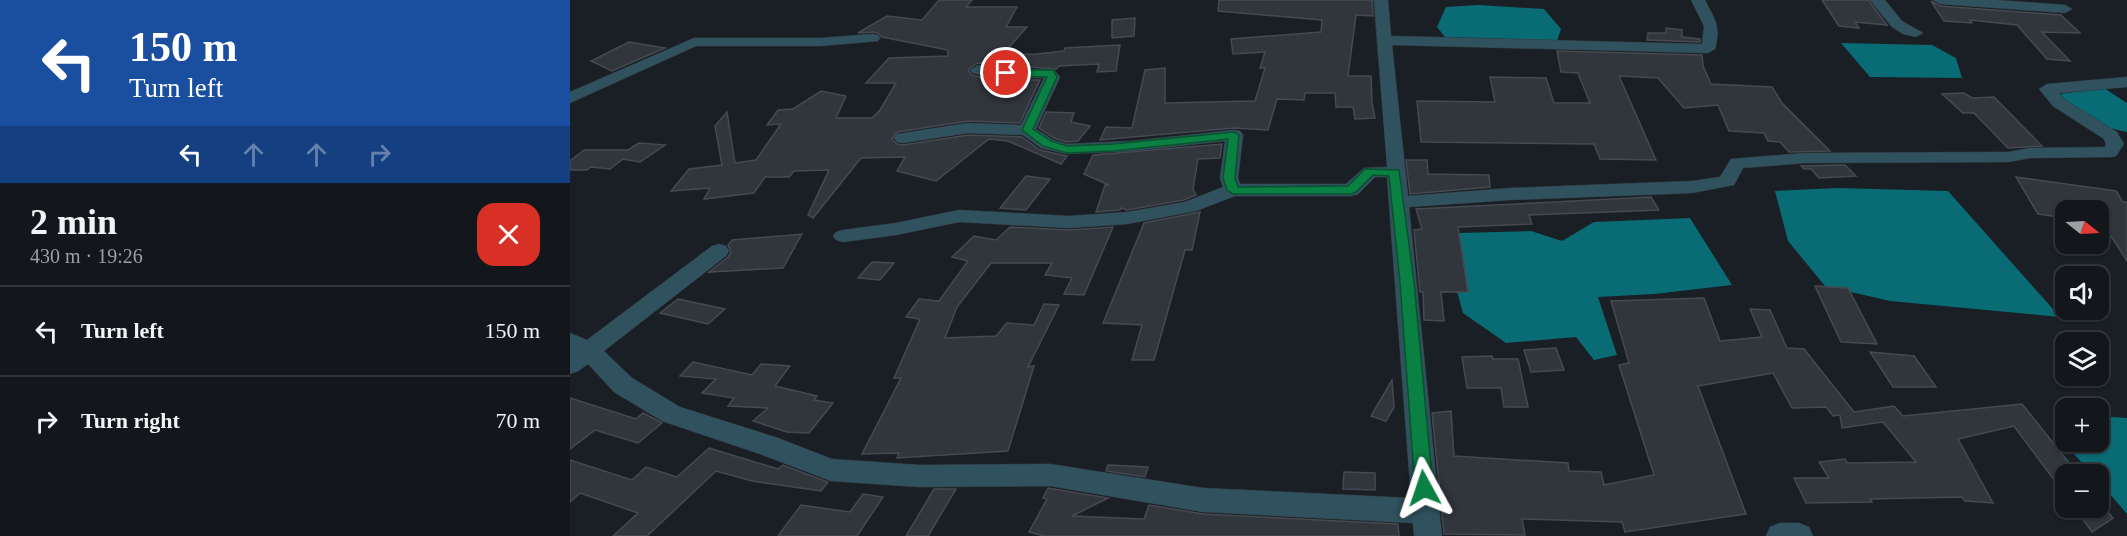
<!DOCTYPE html>
<meta charset="utf-8">
<style>
:root{--surface:#13171c;--page:#202429;--text:#f1f3f6;--muted:#9d9fa3;--line:#32363b}
body{margin:0;font-family:Georgia,serif;background:var(--page);color:var(--text);height:100vh;display:flex;flex-direction:column;font-size:22px;white-space:nowrap}
*{box-sizing:border-box;margin:0}
p{font-size:20px;color:var(--muted)}
.icon{flex:none;width:33px;height:33px;fill:none;stroke:currentColor;stroke-width:2;stroke-linecap:round;stroke-linejoin:round}
.map{position:relative;flex:1;overflow:hidden}
.panel{display:flex;flex-direction:column;background:var(--surface);width:570px}
.panel>*{flex:none}
.top-card{background:#1a4fa0;color:#fff;overflow:hidden}
.needle{width:39px;rotate:108deg}
.tools{position:absolute;left:1485px;top:200px;display:grid;gap:12px}
.tools a{display:grid;place-items:center;width:54px;height:54px;border-radius:12px;background:var(--surface);box-shadow:0 2px 4px #0004,0 0 0 2px var(--line);font-size:30px}
.pin{position:absolute;display:grid;place-items:center;width:51px;height:51px;color:#fff;margin:-26px;border:3px solid #fff;border-radius:50%;box-shadow:0 2px 6px #0007}
.me{position:absolute;width:66px;margin:-33px;rotate:355deg;stroke-linejoin:round;filter:drop-shadow(0 0 4px #0008)}
.turn{display:flex;align-items:center;gap:21px;height:126px;padding:0 30px;font-size:27px}
.turn .icon{width:78px;height:78px;stroke-width:2.5}
.turn b{display:block;font-size:42px;line-height:51px}
.lanes{display:flex;align-items:center;height:57px;padding:0 30px;background:#0003;justify-content:center;gap:30px;direction:ltr}
.lanes .off{opacity:.35}
.round{display:grid;place-items:center;flex:none;width:63px;height:63px;border-radius:18px;background:var(--page)}
.head{display:flex;align-items:center;justify-content:space-between;height:102px;padding:0 30px}
h1{font-size:36px;font-weight:700;line-height:45px}
ul{padding:0;list-style:none}
li{display:flex;align-items:center;gap:18px;height:90px;padding:0 30px;border-top:2px solid var(--line)}
li div{flex:1}
li b{display:block;font-size:22px}
li em{font-style:normal}
main{display:flex;flex:1;min-height:0}
.map>svg:first-child{display:block}
.water{fill:#096b74}
.building{fill:#31353c;stroke:#464951;stroke-width:1.5}
.lines{fill:none;stroke-linecap:round;stroke-linejoin:round}
.minor-casing{stroke:#33393e;stroke-width:1}
.minor{fill:#30525f;fill-rule:evenodd}
.route{fill:#0b8043;stroke:#07532c;stroke-width:1.5}
</style>
<main>
<section class="panel">
<div class="top-card">
<div class="turn"><svg class="icon" aria-label="left" viewBox="0 0 24 24"><path d="M17 20v-9H6M10 6l-5 5 5 5"/></svg><div><b>150 m</b>Turn left</div></div>
<div class="lanes"><svg class="icon" aria-label="left" viewBox="0 0 24 24"><path d="M17 20v-9H6M10 6l-5 5 5 5"/></svg><svg class="icon off" aria-label="ahead" viewBox="0 0 24 24"><path d="M12 20V5M6 11l6-6 6 6"/></svg><svg class="icon off" aria-label="ahead" viewBox="0 0 24 24"><path d="M12 20V5M6 11l6-6 6 6"/></svg><svg class="icon off" aria-label="right" viewBox="0 0 24 24"><path d="M7 20v-9h11M14 6l5 5-5 5"/></svg></div>
</div>
<div class="head"><div><h1>2 min</h1><p>430 m · 19:26</p></div><a class="round" style="background:#d93025;color:#fff"><svg class="icon" aria-label="close" viewBox="0 0 24 24"><path d="M6 6l12 12M18 6L6 18"/></svg></a></div>
<ul>
<li><svg class="icon" aria-label="left" viewBox="0 0 24 24"><path d="M17 20v-9H6M10 6l-5 5 5 5"/></svg><div><b>Turn left</b></div><em>150 m</em></li>
<li><svg class="icon" aria-label="right" viewBox="0 0 24 24"><path d="M7 20v-9h11M14 6l5 5-5 5"/></svg><div><b>Turn right</b></div><em>70 m</em></li>
</ul>
</section>
<div class="map">
<svg width="1557" height="536" viewBox="0 0 1557 536">
<rect width="100%" height="100%" fill="#191f25"/>
<g class="water">
<path d="M909,5L974,9L991,29L987,41L875,37L867,27L876,7Z"/>
<path d="M1271,43L1362,45L1386,58L1392,78L1300,77Z"/>
<path d="M1534,88L1557,103V132C1529,127 1508,115 1490,94Z"/>
<path d="M1268,188L1378,191L1490,317L1320,301L1255,286L1218,241L1205,191Z"/>
<path d="M1120,218L1162,285L1084,294L1028,297L1047,355L1024,360L1006,337L936,343L893,313L885,284L881,250L890,233L961,231L992,241L1024,222Z"/>
<path d="M1529,416L1557,418V514L1529,481L1528,474H1522L1487,435L1483,423L1495,418L1496,441H1528Z"/>
</g>
<g class="building">
<path d="M369,0H402L396,7H447L436,27H457L432,55L467,54L494,51L495,48L550,45L546,71L527,72L529,64L489,66L486,69L407,63L398,70L402,75L423,80H470L450,123L398,121L327,132L322,139L327,144L333,145L398,135L452,137L470,150L497,156L491,164L438,141L419,139L366,181L327,171L335,157L291,158L243,218L238,215L259,170L224,171L219,177H195L184,193L134,199L140,188L101,191L119,169L152,165L145,126L157,112L165,163L186,160L211,124L197,125L208,110L223,109L251,91L276,96L266,118H302L310,110L326,83H296L319,58L378,56V50L312,37L308,33L303,32L288,33L317,16L352,20Z"/>
<path d="M649,0H802L803,16L786,15L778,76H801L802,103L805,118L785,119L783,107H766L765,93H735L734,100L707,99L698,130L664,128L530,140L536,127L562,128L575,70L595,68V103L685,101L695,68H690L695,52L663,54L661,39L751,32L752,20L648,11Z"/>
<path d="M1252,0H1298L1317,25L1285,22L1289,28L1269,26Z"/>
<path d="M1361,1L1370,6L1491,15L1510,33L1472,32L1500,61L1477,59L1447,25L1400,20L1402,23L1374,21Z"/>
<path d="M565,18L564,36L542,38V20Z"/>
<path d="M1096,28L1112,30V37L1130,39V42L1077,40L1078,33H1096Z"/>
<path d="M59,42L95,48L42,71L21,61Z"/>
<path d="M987,51L1132,55L1133,66L1141,84L1202,87L1212,103L1260,151L1219,152L1210,142L1198,141L1194,133L1159,131L1148,105L1114,108L1088,78L1049,76L1086,160L1030,159L1024,144L851,142L847,101L925,102L920,77L976,78L984,103H1020L1008,73L991,72Z"/>
<path d="M1394,93L1402,98L1424,97L1472,146L1438,148L1404,113H1393L1372,94Z"/>
<path d="M476,112L504,113L501,122L520,126L508,141L497,142L484,138L469,128Z"/>
<path d="M69,143L95,145L70,162L53,159L40,169L21,167L17,170H0V161L14,150H58Z"/>
<path d="M652,144L650,158L628,159L623,189L626,195L614,200L557,210L551,208L550,210L526,212L535,185H539L514,174L523,155Z"/>
<path d="M836,160H857L858,174L919,175L920,187L840,194Z"/>
<path d="M1275,165L1286,176L1249,178L1241,169H1234L1231,166Z"/>
<path d="M456,176L480,179L456,210L430,208Z"/>
<path d="M1446,177L1546,191L1553,202H1557V261L1541,236L1528,234V210H1496V218L1468,214Z"/>
<path d="M1081,197L1089,210L959,215L962,224L888,227L898,292H871L874,321L854,320L853,292H850L844,230L852,229L846,209Z"/>
<path d="M630,212L622,250H615L584,360H562L572,325L533,323L574,223Z"/>
<path d="M440,227L499,230L543,227L514,295L494,294L502,278L475,275L482,263H421L387,307L375,338L426,336L437,323L464,325L474,304L489,305L458,367L464,366L438,451L327,458L329,453L292,454L331,378H324L350,319L336,317L349,299L369,301L398,261L382,257L404,236L426,240Z"/>
<path d="M232,234L213,268L139,272L158,257L161,252L158,245L162,240Z"/>
<path d="M302,262L324,263L310,280L288,278Z"/>
<path d="M1245,286L1278,288L1307,344L1271,342Z"/>
<path d="M1134,298L1150,341L1192,337L1180,309L1200,310L1217,348L1234,349L1284,412L1324,406L1333,416L1452,404L1508,474H1496V496L1444,426L1388,439L1423,503L1395,501L1392,497L1300,499L1302,502L1236,503L1224,478H1259L1249,462L1275,459L1277,463L1346,462L1313,422L1272,428L1270,415L1263,416L1256,407L1222,408L1203,373L1128,386L1176,514L1055,532L1052,522L952,519L955,535L874,534L862,413L881,411L884,456L998,463L999,471L1031,472L1034,485L1084,475L1049,365L1059,363L1041,301Z"/>
<path d="M108,299L155,309L138,324L90,313Z"/>
<path d="M986,348L994,370L961,372L954,350Z"/>
<path d="M1300,352L1344,356L1366,387H1323Z"/>
<path d="M922,356L923,359H948L958,407H934L931,388H897L892,357Z"/>
<path d="M123,362L182,375L191,364L220,366L205,386L247,396L244,400L263,403L239,433L217,432L183,421L198,408L158,406L164,398L132,393L146,379L110,376Z"/>
<path d="M822,380L824,407L816,421L801,416Z"/>
<path d="M0,398L66,419L73,413L92,423L68,443L25,430L0,449Z"/>
<path d="M139,448L208,469L213,465L258,482L251,491L182,481L146,471L77,536H43L68,513L10,493L0,502V460L62,480L76,467L107,477Z"/>
<path d="M538,465L578,467L575,477L536,471Z"/>
<path d="M774,472L805,473V490L773,489Z"/>
<path d="M478,488L538,498L502,516L574,519L579,505L633,514L828,524L829,536H474L459,532L477,499L473,498Z"/>
<path d="M364,489H386L358,536H336Z"/>
<path d="M293,494L313,497L287,536H208L231,505L280,512Z"/>
<path d="M1504,507H1534L1543,518L1522,532Z"/>
</g>
<g class="lines">
<g class="minor-casing">
<g id="minor">
<path d="M804,0H818L821,36L1132,44L1134,26L1121,0H1135C1145,20 1151,26 1145,49L1138,53L822,45L838,196L940,188L1122,181L1150,177L1161,159L1235,153L1438,152L1460,148L1535,147L1536,144L1534,139L1483,106L1469,89L1477,84L1557,77V87L1489,93L1495,100L1547,132L1554,144L1546,156L1540,157L1460,158L1438,162L1235,163L1173,168L1164,185L1122,193L940,200L839,207L872,536H844L843,523L633,512L480,486L349,487L261,481L190,454L92,421L44,392L18,364L8,371L0,374V333L17,340L142,246L149,244L156,246L159,251L156,256L34,351L62,378L110,407L208,438L262,459L349,465L480,464L633,488L841,498L817,177H805L788,194L781,196H665L626,211L557,224L499,228L389,222L326,235L273,242L266,240L263,236L266,232L273,230L326,223L389,210L499,216L557,212L615,202L653,187L650,178L655,141L562,151L497,154L471,148L453,135L398,133L333,143L327,142L324,138L327,134L398,123L451,125L474,78H423L403,73L400,70L408,65L423,68L484,70L490,77L466,129L483,140L497,144L562,141L664,130L670,131L673,135L668,178L670,184H776L794,168L817,167Z"/>
<path d="M1300,0H1315L1332,21L1353,33L1346,37L1333,34L1322,27Z"/>
<path d="M1363,0H1426L1495,5L1502,9L1495,13L1370,4Z"/>
<path d="M303,34L308,35L310,38L308,41L250,46H126L0,103V92L124,38H250Z"/>
<path d="M1210,523H1229L1239,527L1243,536H1196L1200,527Z"/>
</g>
</g>
<use href="#minor" class="minor"/>
</g>
<path class="route" d="M432,70H483L487,77L463,129L481,141L497,146L543,144L664,132L669,135L665,178L668,187L778,186L795,169L829,170L844,282L863,488L860,493L854,495L848,493L845,488L830,282L819,176L803,175L786,192L781,194H663L657,190L653,178L658,139L543,151L497,153L473,146L452,130L477,77L436,76L432,75Z"/>
</svg>
<div class="tools">
<a><svg class="needle" viewBox="-14 -14 28 28"><path d="M0-13l5 13h-10z" fill="#e53935"/><path d="M0 13l5-13h-10z" fill="#9d9fa3"/></svg></a>
<a><svg class="icon" aria-label="sound" viewBox="0 0 24 24"><path d="M4 9h4l5-4v14l-5-4H4zM17 9q2 3 0 6"/></svg></a>
<a><svg class="icon" aria-label="layers" viewBox="0 0 24 24"><path d="M12 4l9 5-9 5-9-5zM3 14l9 5 9-5"/></svg></a>
<a>+</a>
<a>−</a>
</div>
<div class="pin" style="left:436px;top:73px;background:#d93025"><svg class="icon" aria-label="arrive" viewBox="0 0 24 24"><path d="M6 21V4h12l-3 4 3 4H6"/></svg></div>
<svg class="me" style="left:854px;top:488px" viewBox="-20 -20 40 40"><path d="M0-17L14 15 0 8-14 15z" fill="#0b8043" stroke="#fff" stroke-width="4"/></svg>
</div>
</main>
